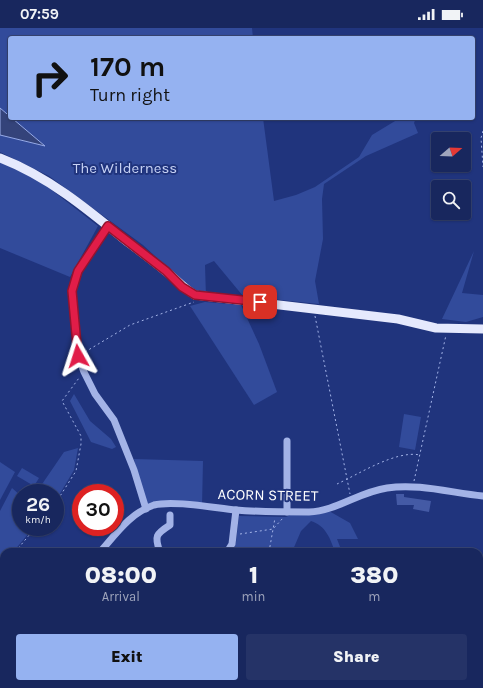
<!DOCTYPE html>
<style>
:root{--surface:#18275e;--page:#253367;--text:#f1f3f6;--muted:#9fa5bc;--line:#364473;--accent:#95b2f1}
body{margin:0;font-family:Karla,sans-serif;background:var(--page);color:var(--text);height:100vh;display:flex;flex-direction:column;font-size:15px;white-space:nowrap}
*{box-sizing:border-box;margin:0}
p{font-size:13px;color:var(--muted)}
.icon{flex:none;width:22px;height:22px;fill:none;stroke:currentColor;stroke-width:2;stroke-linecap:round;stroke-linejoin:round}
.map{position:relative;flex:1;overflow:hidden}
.sheet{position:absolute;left:0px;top:520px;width:483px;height:140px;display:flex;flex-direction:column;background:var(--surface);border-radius:12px 12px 0 0;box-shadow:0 1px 3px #0004,0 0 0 1px var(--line)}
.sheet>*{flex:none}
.hud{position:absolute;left:8px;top:8px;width:467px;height:84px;border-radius:4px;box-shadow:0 1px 3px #0004,0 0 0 1px var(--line);background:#95b2f1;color:#111;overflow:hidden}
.needle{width:26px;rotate:71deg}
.buttons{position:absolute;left:431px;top:104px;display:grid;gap:8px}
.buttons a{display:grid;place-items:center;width:40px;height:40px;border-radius:4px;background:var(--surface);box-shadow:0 1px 3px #0004,0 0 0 1px var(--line);font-size:20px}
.speed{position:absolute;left:12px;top:456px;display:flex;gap:8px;font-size:20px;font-weight:700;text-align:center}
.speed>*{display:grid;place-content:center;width:52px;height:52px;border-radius:50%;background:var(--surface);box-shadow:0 1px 3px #0004,0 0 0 1px var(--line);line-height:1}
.speed small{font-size:10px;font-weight:400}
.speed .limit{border:6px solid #d22;background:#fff;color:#111}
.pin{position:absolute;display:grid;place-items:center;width:34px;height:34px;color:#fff;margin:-17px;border-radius:8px;box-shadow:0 2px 6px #0006}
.me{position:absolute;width:44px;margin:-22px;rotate:354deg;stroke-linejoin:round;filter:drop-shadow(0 0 3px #0008)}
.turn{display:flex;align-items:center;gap:14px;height:84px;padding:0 16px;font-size:18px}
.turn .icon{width:52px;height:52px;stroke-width:2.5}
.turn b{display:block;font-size:28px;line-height:34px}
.eta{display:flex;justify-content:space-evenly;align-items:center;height:68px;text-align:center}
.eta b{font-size:24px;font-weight:800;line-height:28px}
.button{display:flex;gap:8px;margin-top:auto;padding:8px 16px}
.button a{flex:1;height:46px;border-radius:4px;background:var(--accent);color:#111;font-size:16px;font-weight:800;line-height:46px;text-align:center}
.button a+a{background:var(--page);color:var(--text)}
.status{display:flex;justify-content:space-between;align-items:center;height:28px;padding:0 20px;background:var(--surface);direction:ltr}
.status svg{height:11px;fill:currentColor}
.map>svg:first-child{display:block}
.green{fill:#324b9b}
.water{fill:#34437a;stroke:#97abe8}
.building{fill:#445aa5}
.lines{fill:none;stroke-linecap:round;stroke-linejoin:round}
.path{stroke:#a3b3e7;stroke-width:1;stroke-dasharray:2 3;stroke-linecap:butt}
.minor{stroke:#a3b3e7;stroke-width:7}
.major{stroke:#e5e9fd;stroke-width:9}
.route-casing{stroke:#92132f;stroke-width:10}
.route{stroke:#e11d48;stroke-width:7}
.labels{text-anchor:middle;stroke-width:4;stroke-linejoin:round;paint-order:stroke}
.park-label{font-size:15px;fill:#c7d2f5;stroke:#20347d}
.street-label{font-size:15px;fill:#fff;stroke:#20347d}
</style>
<div class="status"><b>07:59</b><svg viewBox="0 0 49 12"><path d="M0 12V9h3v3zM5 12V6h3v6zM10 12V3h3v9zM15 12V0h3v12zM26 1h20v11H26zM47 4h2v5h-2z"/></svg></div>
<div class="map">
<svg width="483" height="660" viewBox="0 0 483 660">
<rect width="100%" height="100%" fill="#20347d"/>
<g class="green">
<path d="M0,0H252L253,10H10V88L0,80Z"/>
<path d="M12,90H263L274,173L296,167L315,159L359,129L372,107L400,90H416L414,95L418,105L366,128L324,156L322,171L323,211L315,253L319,276L243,268L214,233L205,237L206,269L194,264L143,217L49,148L0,124V107L45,118Z"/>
<path d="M0,134L40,153L98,198L70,249L0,220Z"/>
<path d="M474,223L462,265L483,267V289L466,294L442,291Z"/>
<path d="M205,274L241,277L259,316L277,364L254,377L190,278Z"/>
<path d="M74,366L90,393L111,411L116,419L112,421L91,414L70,373Z"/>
<path d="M404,386L421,389L415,422L399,419Z"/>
<path d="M78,420L74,442L55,474V465H36L64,424Z"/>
<path d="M134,431L203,433L202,478L159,477L145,482Z"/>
<path d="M0,434L15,444L0,472Z"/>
<path d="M22,440L39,450L34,458L17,448Z"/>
<path d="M12,460L21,468V499H34L13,524H4V532L0,536V483Z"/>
<path d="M329,483L350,495L358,511H337L342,524H335C330,510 326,498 311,493L301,503L292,524H233L236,514L239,488L286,489L292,486Z"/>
<path d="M133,656H235L236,660H134Z"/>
</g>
<path class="water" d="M0,80L45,118L0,107Z"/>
<path class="building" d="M396,466H404V469L431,473L429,484L413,481L414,477H397Z"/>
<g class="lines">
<g class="path">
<path d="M483,103L481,110L483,139"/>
<path d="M315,288L350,466"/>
<path d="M85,324L130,297L194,274"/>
<path d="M414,453L446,307"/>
<path d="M337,456C359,446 396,422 420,427"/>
<path d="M55,476L76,443L81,416V408L62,373L79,350"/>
<path d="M240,506L273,501L283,490"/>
<path d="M15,524L36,499"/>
<path d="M269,524L275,490"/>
<path d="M0,539L4,535"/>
<path d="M256,660V656"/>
</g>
<g class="minor">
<path d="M108,198L78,243L72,263L78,328L84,344L95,366L114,392L134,442L146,481"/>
<path d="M287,484V413"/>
<path d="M100,524C116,506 130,485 154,477C173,472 215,480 236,482C260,484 284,484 309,484C336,483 359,464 387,460C418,455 452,465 483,468"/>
<path d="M160,524C154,508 156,506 170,497V487"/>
<path d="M227,524L232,516L236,482"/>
<path d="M479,590L483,584"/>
<path d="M0,591L4,588"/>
<path d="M443,660V656"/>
</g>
<path class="major" d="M0,130C47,148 86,180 125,212C138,222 152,232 164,242C175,250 183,260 195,267L398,291L436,300L483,301"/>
</g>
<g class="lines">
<g class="route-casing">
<path id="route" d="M78,328L72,263L78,243L108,198L166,243L182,259L195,267L260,274"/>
</g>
<use href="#route" class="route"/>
</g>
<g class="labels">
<g class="park-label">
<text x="125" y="145">The Wilderness</text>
</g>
<g class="street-label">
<text transform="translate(268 467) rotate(1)" y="5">ACORN STREET</text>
</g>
</g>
</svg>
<div class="buttons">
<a><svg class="needle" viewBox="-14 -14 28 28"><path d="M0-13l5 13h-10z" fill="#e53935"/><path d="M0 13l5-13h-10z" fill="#9fa5bc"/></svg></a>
<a><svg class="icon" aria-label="search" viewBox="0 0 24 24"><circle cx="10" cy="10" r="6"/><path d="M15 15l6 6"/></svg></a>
</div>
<div class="speed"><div>26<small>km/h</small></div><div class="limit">30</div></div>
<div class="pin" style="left:260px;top:274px;background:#d93025"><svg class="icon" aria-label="arrive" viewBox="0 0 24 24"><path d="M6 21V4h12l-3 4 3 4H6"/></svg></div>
<svg class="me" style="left:78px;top:328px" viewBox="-20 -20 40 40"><path d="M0-17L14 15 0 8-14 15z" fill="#e11d48" stroke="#fff" stroke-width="4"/></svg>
<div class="hud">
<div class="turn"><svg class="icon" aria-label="right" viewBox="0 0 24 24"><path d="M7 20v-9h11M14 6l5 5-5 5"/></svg><div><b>170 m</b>Turn right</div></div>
</div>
<section class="sheet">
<div class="eta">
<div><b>08:00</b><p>Arrival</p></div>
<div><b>1</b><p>min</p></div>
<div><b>380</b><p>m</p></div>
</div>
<div class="button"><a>Exit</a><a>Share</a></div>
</section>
</div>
